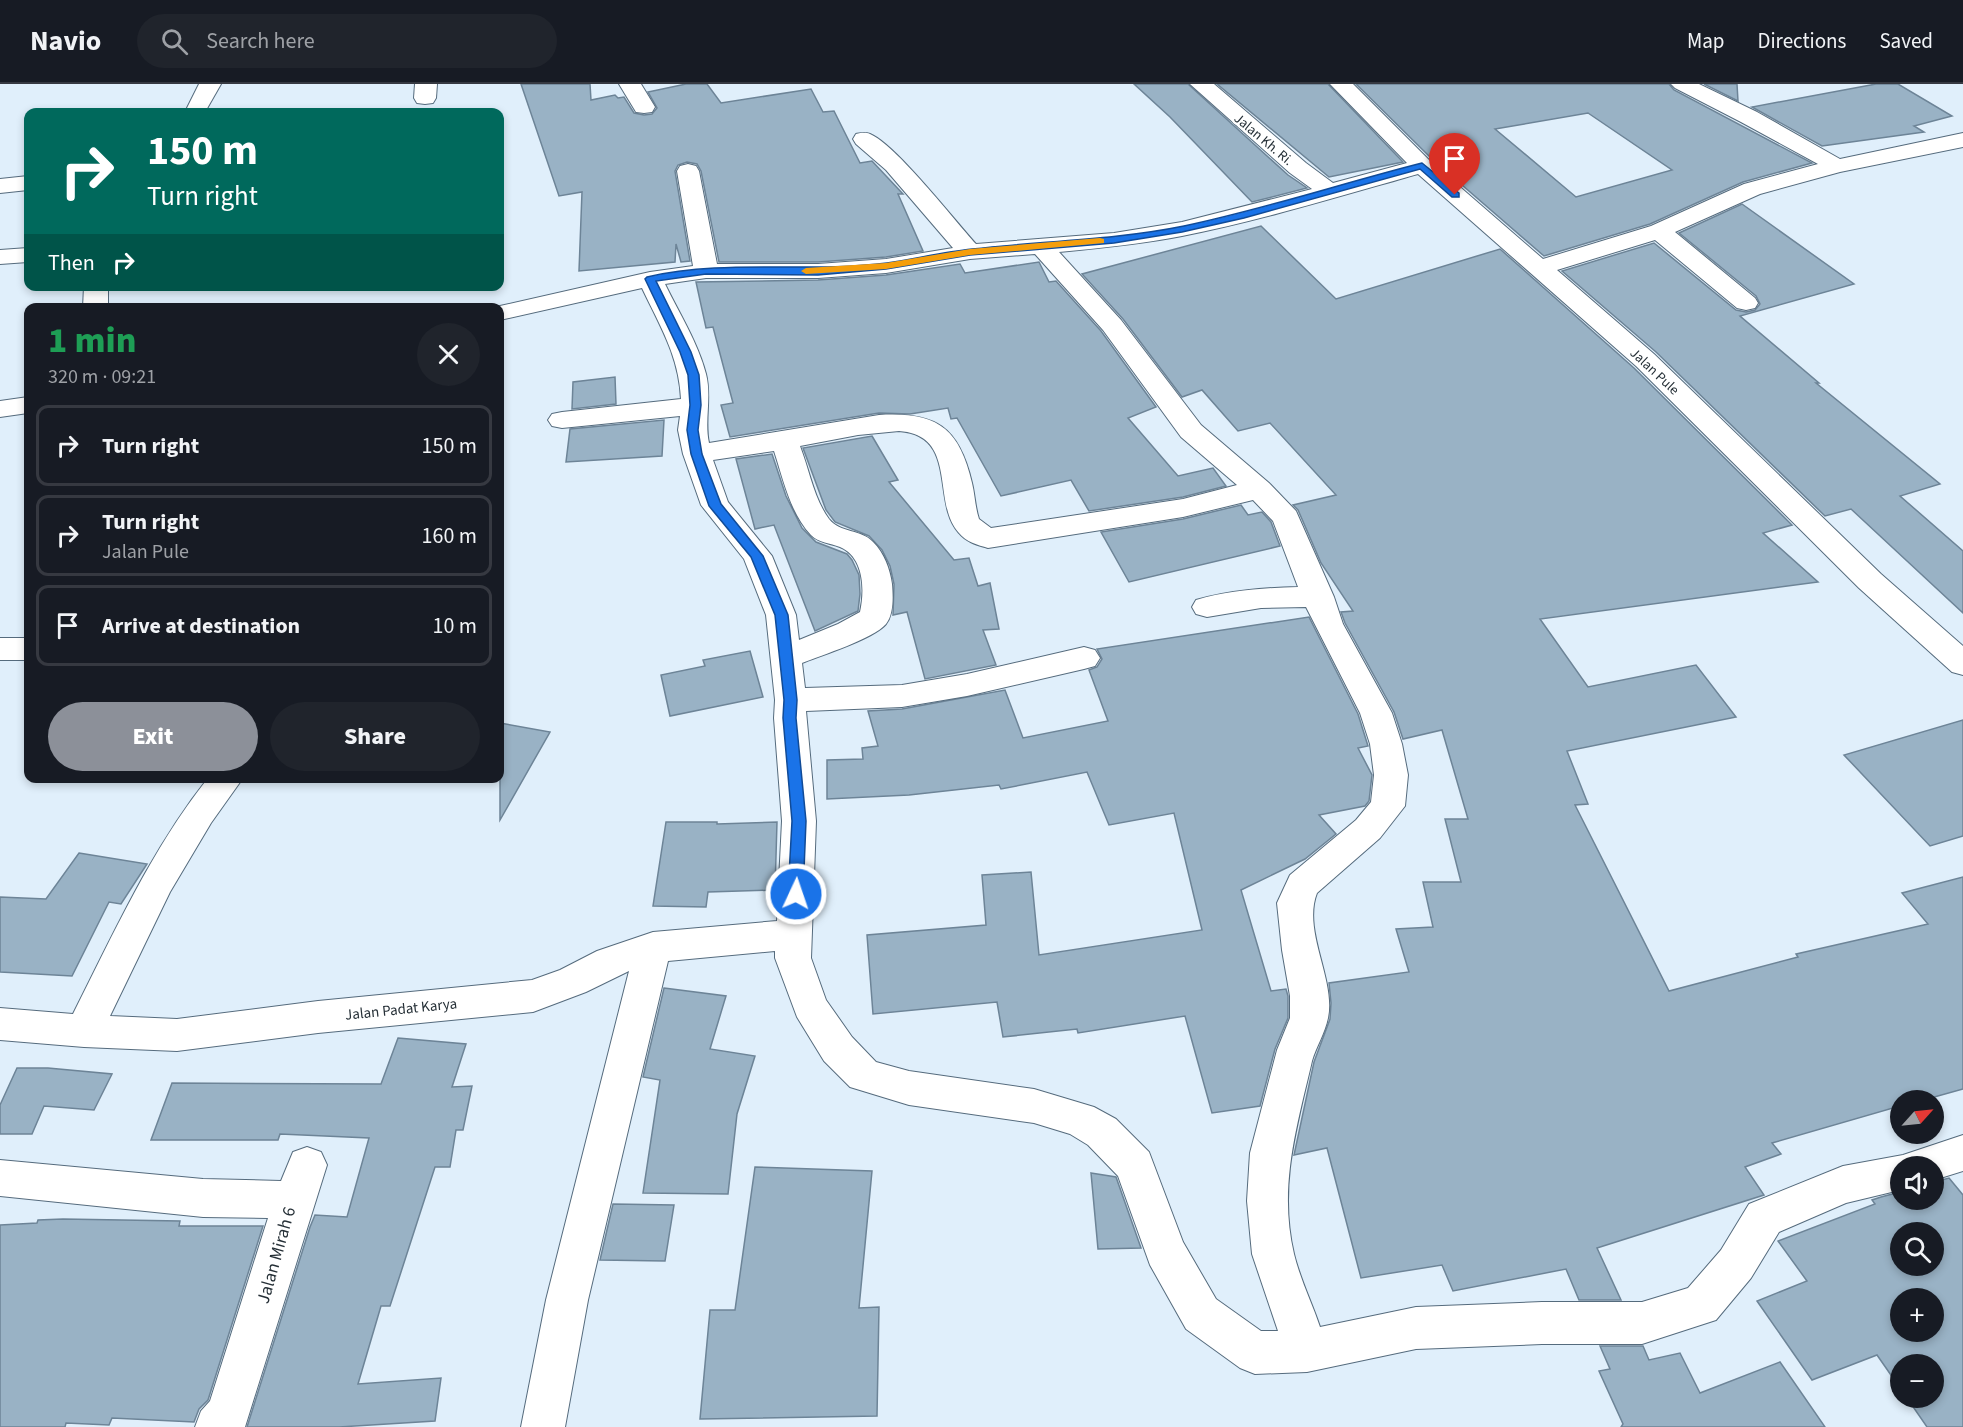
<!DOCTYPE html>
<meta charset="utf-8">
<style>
:root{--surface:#171b24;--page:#20242c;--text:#f1f3f6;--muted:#9ea1a6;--line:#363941;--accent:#8c9099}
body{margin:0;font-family:"Source Sans 3",sans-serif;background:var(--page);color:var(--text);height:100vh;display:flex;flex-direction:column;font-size:22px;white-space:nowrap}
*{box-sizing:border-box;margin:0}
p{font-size:20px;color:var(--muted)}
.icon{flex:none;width:33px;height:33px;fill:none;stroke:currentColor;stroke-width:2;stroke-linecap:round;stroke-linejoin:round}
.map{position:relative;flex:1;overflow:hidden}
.panel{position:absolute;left:24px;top:219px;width:480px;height:480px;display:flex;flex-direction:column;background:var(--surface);border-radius:12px;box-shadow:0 3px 9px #0003}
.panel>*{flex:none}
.guide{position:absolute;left:24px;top:24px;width:480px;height:183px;border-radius:12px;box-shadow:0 3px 9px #0003;background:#00695c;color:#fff;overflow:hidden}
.needle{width:39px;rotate:63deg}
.controls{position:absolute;left:1890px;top:1006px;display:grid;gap:12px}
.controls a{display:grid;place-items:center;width:54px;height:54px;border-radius:50%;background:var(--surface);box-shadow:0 3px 9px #0003;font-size:30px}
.pin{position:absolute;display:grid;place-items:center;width:51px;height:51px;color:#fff;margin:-62px -26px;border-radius:50% 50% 50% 0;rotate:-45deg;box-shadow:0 0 6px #0007}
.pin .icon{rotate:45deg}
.me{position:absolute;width:66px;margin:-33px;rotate:3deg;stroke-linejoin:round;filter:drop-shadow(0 0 4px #0008)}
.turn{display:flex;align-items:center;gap:21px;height:126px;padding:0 24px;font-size:27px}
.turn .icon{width:78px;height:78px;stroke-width:2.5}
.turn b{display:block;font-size:42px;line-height:51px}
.then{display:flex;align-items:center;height:57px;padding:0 24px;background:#0003;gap:12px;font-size:22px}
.round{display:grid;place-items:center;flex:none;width:63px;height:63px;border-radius:32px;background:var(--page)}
.overview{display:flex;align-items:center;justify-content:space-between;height:102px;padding:0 24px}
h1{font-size:36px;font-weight:800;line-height:45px;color:#1e9e55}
.cta{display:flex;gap:12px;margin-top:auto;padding:12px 24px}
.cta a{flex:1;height:69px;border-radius:36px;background:var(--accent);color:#fff;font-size:24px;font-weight:800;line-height:69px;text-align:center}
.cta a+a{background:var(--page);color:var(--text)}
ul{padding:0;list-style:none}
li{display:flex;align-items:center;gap:18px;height:81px;margin:0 12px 9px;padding:0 12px;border:3px solid var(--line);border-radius:12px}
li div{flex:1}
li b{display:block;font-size:22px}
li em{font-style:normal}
header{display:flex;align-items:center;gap:36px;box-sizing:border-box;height:84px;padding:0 30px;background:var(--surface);border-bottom:2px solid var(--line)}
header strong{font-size:28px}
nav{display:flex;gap:33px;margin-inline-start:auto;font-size:21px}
.search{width:420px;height:54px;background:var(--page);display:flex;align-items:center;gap:15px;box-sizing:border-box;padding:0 21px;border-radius:33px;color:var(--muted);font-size:22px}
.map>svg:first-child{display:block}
.building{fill:#99b2c5;stroke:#6d8497;stroke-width:1.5;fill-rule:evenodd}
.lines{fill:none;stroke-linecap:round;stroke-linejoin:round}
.minor-casing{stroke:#556b7d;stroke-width:2}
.minor{fill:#fff;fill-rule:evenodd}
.route{fill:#1a73e8;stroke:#114b97;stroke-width:1.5}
.slow{fill:#f59e0b}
.labels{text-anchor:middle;stroke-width:4.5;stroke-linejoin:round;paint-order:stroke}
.far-street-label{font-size:14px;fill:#263037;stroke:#fff}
.street-label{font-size:15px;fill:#263037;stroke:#fff}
.near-street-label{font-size:18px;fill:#263037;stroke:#fff}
</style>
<header>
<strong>Navio</strong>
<div class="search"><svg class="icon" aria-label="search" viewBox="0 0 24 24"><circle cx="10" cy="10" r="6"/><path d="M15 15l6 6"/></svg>Search here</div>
<nav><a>Map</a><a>Directions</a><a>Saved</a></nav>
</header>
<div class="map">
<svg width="1963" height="1343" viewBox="0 0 1963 1343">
<rect width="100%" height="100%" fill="#e0effb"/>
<g class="building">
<path d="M521,0H590L591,16L615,11L618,14L624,13L634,29L644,31L652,30L657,24L648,8L686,0H707L721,19L811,5L823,28L834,27L860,79L872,77L903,110H898L923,167L886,173L818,178H719L701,87L697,80L687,78L678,81L675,87L690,177L681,178L676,160L675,178L579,187L582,108L559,112Z"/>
<path d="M1134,0H1188L1288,91L1307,104L1252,118L1170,33Z"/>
<path d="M1217,0H1328L1403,78L1329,93Z"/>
<path d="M1356,0H1669L1674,6L1812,79L1743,98L1650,140L1544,172L1432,75ZM1588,29L1672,86L1576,113L1495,45Z"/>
<path d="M1704,0H1737L1738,17Z"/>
<path d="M1876,0H1898L1952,32L1914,42L1924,48L1822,62L1752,23Z"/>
<path d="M1742,120L1854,200L1740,232L1819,299H1816L1940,400L1900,412L1963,467V529L1851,425L1825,432L1656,268L1562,187L1654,159L1736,226L1746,228L1755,226L1760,220L1756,212L1679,149Z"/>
<path d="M1261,142L1336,215L1500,165L1634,284L1792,441L1763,449L1818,498L1540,535L1588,603L1696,581L1736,633L1567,667L1588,720L1575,721L1669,907L1798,873L1796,870L1928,840L1902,809L1963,793V1005L1920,1017H1900V1022L1772,1059L1781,1070L1745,1083L1764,1111L1597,1164L1621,1216H1579L1566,1185L1453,1207L1442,1181L1361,1194L1327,1064L1294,1071L1314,978L1330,935L1331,919L1329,899L1409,888L1396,845L1433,843L1423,798H1461L1445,735H1468L1442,646L1403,655L1394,628L1345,539L1341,528L1353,527L1321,479L1298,426L1293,421L1336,411L1270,339L1238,347L1202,306L1182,313L1123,235L1082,190Z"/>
<path d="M1039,178L1049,198L1056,197L1101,247L1156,323L1128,334L1178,392L1213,384L1226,402L1183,413L1089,427L1071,396L1001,412L957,334L951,335L948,324L910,330L879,329L730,353L721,321L733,319L713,243L706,244L696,198L818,196L886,191L960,180L965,189Z"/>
<path d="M615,293L616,320L572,325L573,298Z"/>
<path d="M664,336L662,372L566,378L570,345Z"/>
<path d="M872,352L898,396L889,398L954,476L969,474L978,502L990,499L999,545L983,546L996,581L925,595L907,528L893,531L894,500L890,482L882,466L869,452L835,438L826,426L803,364Z"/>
<path d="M772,370L786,412L802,444L816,458L847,470L852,476L859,491L860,510L858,527L815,547L774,441L755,445L736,375Z"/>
<path d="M1241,421L1248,431L1262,428L1271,438L1280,462L1129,498L1101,448L1183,435Z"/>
<path d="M1309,533L1358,630L1368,662L1358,664L1372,691L1369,717L1365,722L1319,731L1336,750L1305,775L1241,806L1271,907L1286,905L1288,912V934L1275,965L1260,1022L1212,1029L1185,932L1078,949L1077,945L1003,953L997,918L873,930L867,851L986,841L982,791L1031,788L1039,871L1202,846L1174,729L1109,741L1087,688L1001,705L999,701L909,711L827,715V676L863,675L862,664L878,662L868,627L902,625L1005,606L1023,654L1108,637L1089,586L1097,583L1102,575L1097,565Z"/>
<path d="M750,567L763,613L670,632L661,591L705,582L703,576Z"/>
<path d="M1963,636V752L1930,762L1844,671Z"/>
<path d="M500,639L550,648L500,736Z"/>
<path d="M666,738H717V740L777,738L775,806L708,808L706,823L653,822Z"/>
<path d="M79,769L147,780L121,820L109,818L72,892L0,888V813L46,815Z"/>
<path d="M664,904L726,912L710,965L755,972L737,1030L728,1110L643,1109L660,996L643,993Z"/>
<path d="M398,954L466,960L452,1003L472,1002L463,1046H456L450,1083H435L390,1222H381L358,1300L441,1294L435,1337L339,1343H247L310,1143L315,1131L347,1133L369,1054L280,1050L278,1056H151L172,999L381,1000Z"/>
<path d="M17,984H48L112,990L94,1026L44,1022L32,1050H0V1021Z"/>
<path d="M755,1083L872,1087L859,1224L879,1223L877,1332L700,1335L710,1226H735Z"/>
<path d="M1091,1089L1116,1093L1141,1164L1098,1165Z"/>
<path d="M1949,1094L1963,1111V1343H1927L1907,1314H1934V1281H1900V1304L1877,1271L1812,1296L1757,1217L1807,1197L1778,1157L1875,1120L1872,1116L1881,1113L1900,1108V1116H1934V1098ZM1900,1149H1934V1182H1900ZM1900,1215H1934V1248H1900Z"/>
<path d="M613,1120L674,1121L665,1177L600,1176Z"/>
<path d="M63,1135L180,1137L179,1142H263L208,1316L199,1325L194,1338L112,1334L109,1341L66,1339L65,1343H0V1141L37,1139L38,1136Z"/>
<path d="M1600,1262H1643L1649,1276L1680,1269L1700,1309L1780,1278L1825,1343H1621L1623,1340L1599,1287L1610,1285Z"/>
</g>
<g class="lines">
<g class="minor-casing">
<g id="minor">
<path d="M199,0H221L205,28H185Z"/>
<path d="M415,0H437L436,14L433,19L425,20L417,19L414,14Z"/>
<path d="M619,0H641L655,23L652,28L644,29L636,28Z"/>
<path d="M1190,0H1214L1306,79L1333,99L1407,79L1330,0H1353L1430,77L1543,175L1651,142L1744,100L1818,80L1741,38L1675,4L1671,0H1699L1757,28L1840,75L1963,49V63L1840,88L1760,110L1675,148L1755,214L1758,219L1755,224L1746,226L1737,224L1655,156L1557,186L1654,270L1881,490L1963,562V591L1952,588L1859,504L1636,282L1418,90C1340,112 1262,136 1182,152C1142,160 1101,164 1059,168L1121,236L1201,341L1269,399L1296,427L1334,513L1343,540L1392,629L1402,660L1408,691L1405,722L1380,754L1317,809C1302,847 1336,896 1328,934C1325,949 1316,963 1312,977C1297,1042 1278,1103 1294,1170C1300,1195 1312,1219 1320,1243L1416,1223L1542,1218H1642L1688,1204L1721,1166L1749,1120L1843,1082L1903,1071L1963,1051V1087L1934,1096V1083H1900V1106L1846,1119L1779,1148L1751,1194L1716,1236L1642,1260H1542L1416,1265L1307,1288L1255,1290L1240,1284L1186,1245L1150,1181L1118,1092L1088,1061L1070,1050L1034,1039L909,1021L850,1003L824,977L797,933L775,874V867L668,877L588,1216L565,1343H521L546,1216L629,887L586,908L533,928L318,949L177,967L84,963L0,956V924L73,930C114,849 151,766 208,694H243L211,739L170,808L110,932L177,935L318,917L532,896L560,886L597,867L653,848L777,837L782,737L774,634L775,616L766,531L744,475L701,421L683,370L678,346L680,332L562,344L552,342L548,336L552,330L562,328L681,315C679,272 660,242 642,204L500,236V224H491L650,188L693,182L677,87L680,82L688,80L696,82L699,87L717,180H818L886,175L953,164L886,86L856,60L853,55L856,50C861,49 865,48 870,50C895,60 955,137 976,160L1114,149L1182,138L1312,105L1290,89ZM1035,170L1103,246L1181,353L1237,401L1183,415L991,444L979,435C975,423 975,411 972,399C959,342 935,328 879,331L709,359C704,337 712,313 706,290C698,259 679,229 665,200L706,194H818L886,189L970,175ZM899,347C959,351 931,419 959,449C966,458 978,461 988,464L1183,433L1253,416L1273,437L1298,503C1264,504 1230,506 1196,516L1192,523L1196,530L1207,533L1261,524L1306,523L1360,629L1370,660L1374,691L1371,718L1356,736L1290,791L1277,819L1282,866L1290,912V934L1277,966L1250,1069L1247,1117L1252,1170L1278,1247H1261L1216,1215L1183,1158L1149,1068L1116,1035L1094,1023L1034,1005L909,987L876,978L852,953L826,916L811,874L816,737L806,627L902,623L967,612L1084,585L1095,582L1100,574L1095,566L1084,563L967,590L902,601L805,604L802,579C822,571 873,555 886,540C894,530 893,512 892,500C890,485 884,469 873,458C861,445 840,449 829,435C814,415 809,385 800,362L858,351ZM774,367C783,394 790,429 811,451C819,459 830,459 840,463C864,473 865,506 860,528L838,540L799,556L796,531L772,472L728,418L713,376Z"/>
<path d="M28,92V106L0,109V95Z"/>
<path d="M28,164V178L0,180V166Z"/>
<path d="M84,202H108V224H83Z"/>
<path d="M28,313V329L0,333V317Z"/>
<rect x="0" y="554" width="28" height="22"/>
<path d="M307,1063L321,1068L327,1081L245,1343H195L201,1327L210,1317L268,1134L203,1133L0,1112V1076L203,1095L281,1097L293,1068Z"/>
</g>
</g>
<use href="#minor" class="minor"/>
</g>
<path class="route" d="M1422,79L1459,109V113H1452L1420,85L1244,134L1182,148L1114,159L970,171L886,185L818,191L706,190L656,197L691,268L699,291L701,321L698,346L702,370L721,420L763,472L788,531L797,616L796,634L806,737L803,810L801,815H791L788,810L792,737L783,634L784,616L775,531L751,473L709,422L691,370L687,346L690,321L688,291L680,268L645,195L647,193C725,175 807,189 887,179C915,175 943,168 972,165C1043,157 1115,156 1184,142C1265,125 1343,99 1422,79Z"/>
<path class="slow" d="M1100,154L1104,155V159L970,171L886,185L806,190L801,187L806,184L886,179L970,165Z"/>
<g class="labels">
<g class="far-street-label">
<text transform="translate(1264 55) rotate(40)" y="5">Jalan Kh. Ri.</text>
<text transform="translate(1655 287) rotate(43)" y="5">Jalan Pule</text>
</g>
<g class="street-label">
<text transform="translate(401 925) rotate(-6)" y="5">Jalan Padat Karya</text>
</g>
<g class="near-street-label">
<text transform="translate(276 1171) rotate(-74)" y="6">Jalan Mirah 6</text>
</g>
</g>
</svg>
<div class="controls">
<a><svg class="needle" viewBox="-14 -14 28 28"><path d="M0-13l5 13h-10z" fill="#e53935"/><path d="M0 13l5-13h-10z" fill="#9ea1a6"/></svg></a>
<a><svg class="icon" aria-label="sound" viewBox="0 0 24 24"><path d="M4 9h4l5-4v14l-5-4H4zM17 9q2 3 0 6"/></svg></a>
<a><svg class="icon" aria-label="search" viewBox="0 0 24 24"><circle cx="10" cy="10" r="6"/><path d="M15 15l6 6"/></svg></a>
<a>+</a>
<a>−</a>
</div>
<div class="pin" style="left:1455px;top:111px;background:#d93025"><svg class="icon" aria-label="arrive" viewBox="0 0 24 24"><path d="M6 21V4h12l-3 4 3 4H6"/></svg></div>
<svg class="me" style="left:796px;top:810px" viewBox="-20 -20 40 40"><circle r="17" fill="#1a73e8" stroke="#fff" stroke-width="3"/><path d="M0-11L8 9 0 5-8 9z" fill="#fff"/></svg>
<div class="guide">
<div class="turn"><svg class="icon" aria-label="right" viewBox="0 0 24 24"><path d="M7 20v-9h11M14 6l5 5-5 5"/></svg><div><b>150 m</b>Turn right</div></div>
<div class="then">Then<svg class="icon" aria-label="right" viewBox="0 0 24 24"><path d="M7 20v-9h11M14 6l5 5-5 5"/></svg></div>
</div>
<section class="panel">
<div class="overview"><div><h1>1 min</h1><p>320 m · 09:21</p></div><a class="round"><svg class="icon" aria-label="close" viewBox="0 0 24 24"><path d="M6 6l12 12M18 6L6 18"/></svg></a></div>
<ul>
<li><svg class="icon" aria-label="right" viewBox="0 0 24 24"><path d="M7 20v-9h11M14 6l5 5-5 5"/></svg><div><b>Turn right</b></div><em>150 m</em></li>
<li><svg class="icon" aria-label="right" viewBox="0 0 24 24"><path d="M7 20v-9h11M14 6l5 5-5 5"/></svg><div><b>Turn right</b><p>Jalan Pule</p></div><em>160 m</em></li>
<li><svg class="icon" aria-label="arrive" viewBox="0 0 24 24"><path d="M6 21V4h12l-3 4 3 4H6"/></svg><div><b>Arrive at destination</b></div><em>10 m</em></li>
</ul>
<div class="cta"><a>Exit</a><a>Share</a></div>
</section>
</div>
